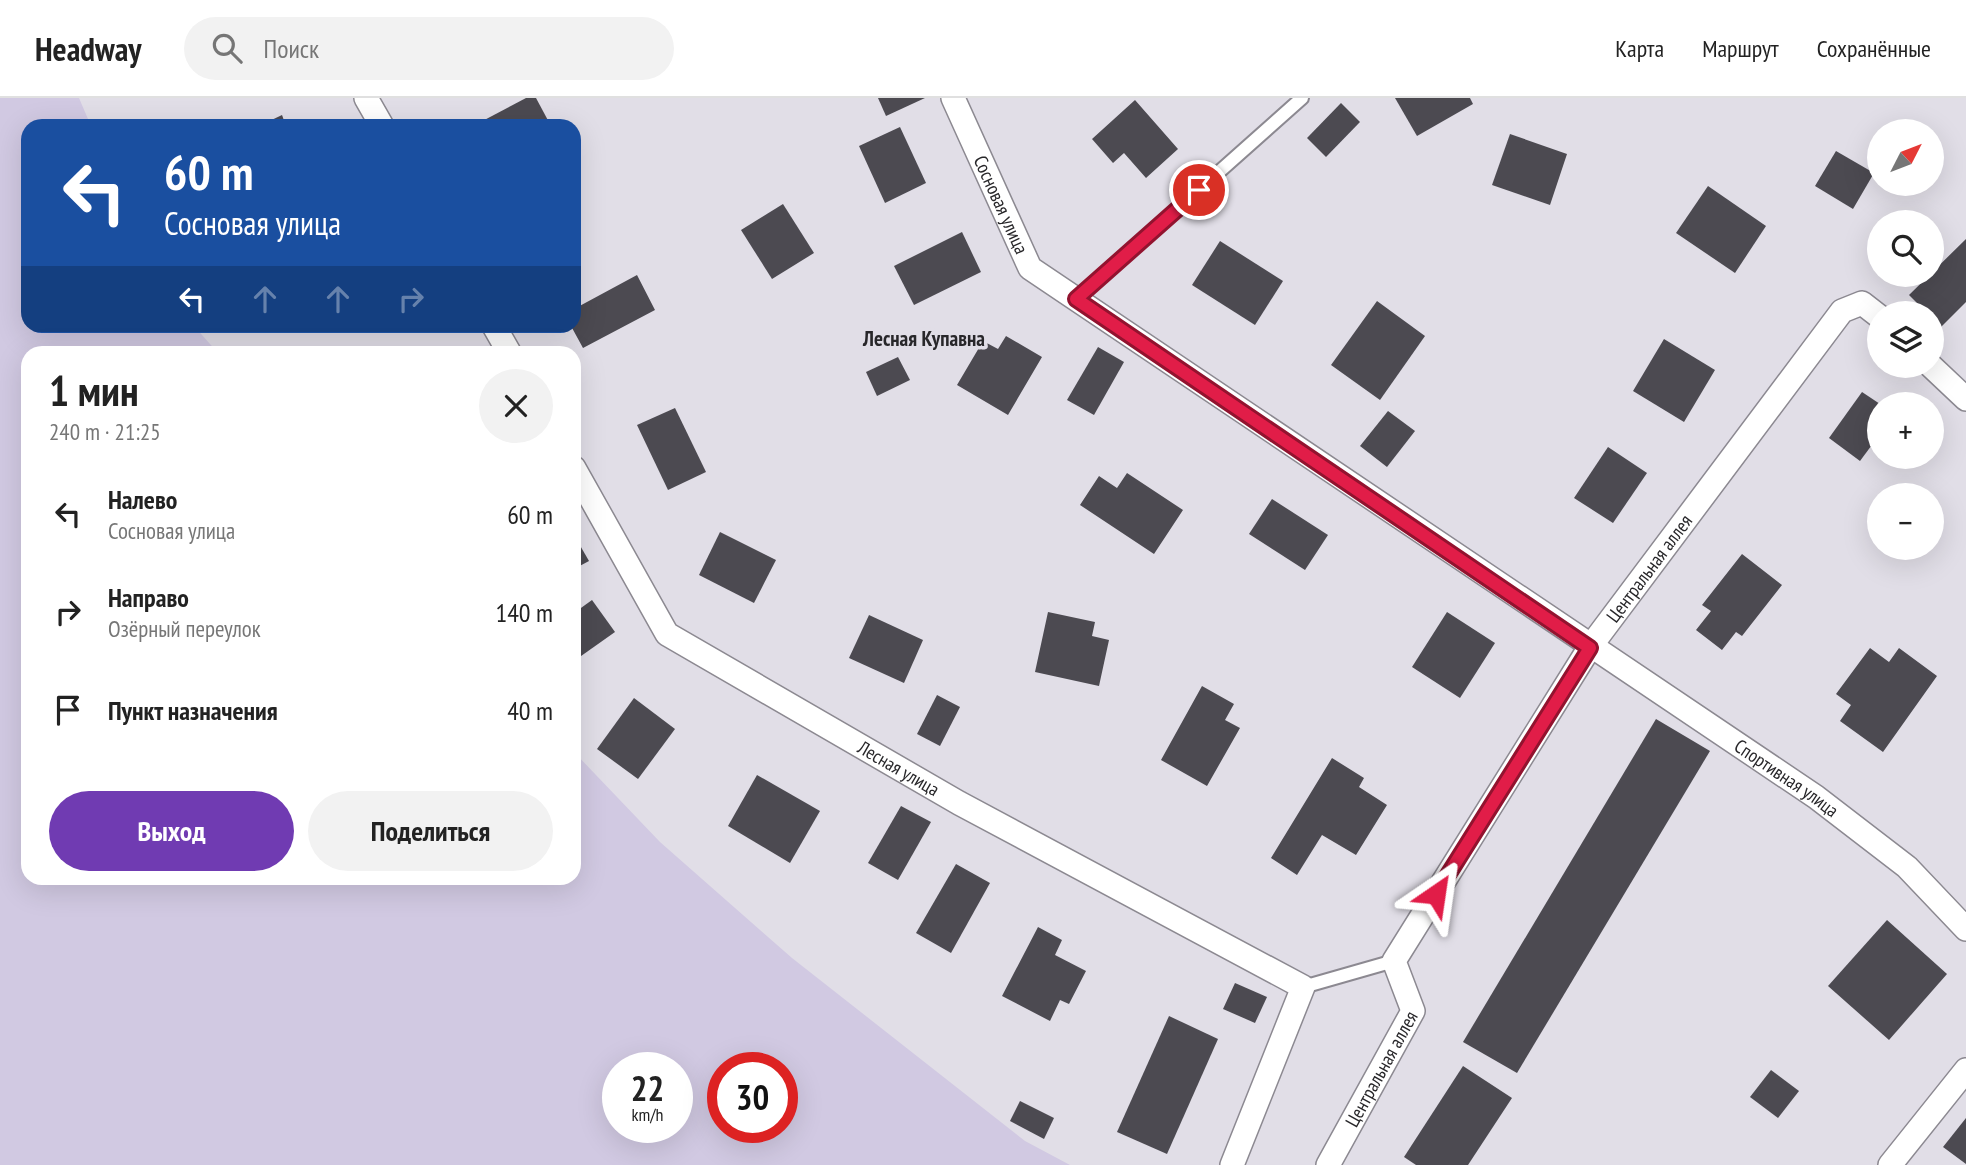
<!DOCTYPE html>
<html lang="ru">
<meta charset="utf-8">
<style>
:root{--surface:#fff;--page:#f2f2f2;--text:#222;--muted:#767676;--line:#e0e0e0;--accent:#703bb2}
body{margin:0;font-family:"PT Sans Narrow",sans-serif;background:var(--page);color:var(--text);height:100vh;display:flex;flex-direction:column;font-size:26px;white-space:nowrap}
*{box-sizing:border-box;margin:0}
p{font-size:23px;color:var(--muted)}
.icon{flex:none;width:38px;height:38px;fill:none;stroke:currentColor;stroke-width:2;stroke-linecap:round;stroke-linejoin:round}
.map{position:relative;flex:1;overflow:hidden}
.side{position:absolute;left:21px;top:248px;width:560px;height:539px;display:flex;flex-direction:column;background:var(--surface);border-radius:21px;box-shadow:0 7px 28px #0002}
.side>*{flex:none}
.top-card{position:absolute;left:21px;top:21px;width:560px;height:214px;border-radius:21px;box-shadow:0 7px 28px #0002;background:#1a4fa0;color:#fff;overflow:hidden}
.needle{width:46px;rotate:48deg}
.tools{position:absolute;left:1867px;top:21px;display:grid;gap:14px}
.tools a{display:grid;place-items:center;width:77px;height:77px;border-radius:50%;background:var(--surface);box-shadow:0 7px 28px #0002;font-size:35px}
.speed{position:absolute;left:602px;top:954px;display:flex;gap:14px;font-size:35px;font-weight:700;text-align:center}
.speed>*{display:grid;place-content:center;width:91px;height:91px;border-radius:50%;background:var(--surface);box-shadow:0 7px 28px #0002;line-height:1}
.speed small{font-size:18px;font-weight:400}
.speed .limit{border:10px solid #d22;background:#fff;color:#111}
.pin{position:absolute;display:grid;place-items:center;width:60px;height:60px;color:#fff;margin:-30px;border:4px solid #fff;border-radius:50%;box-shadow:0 2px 7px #0007}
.me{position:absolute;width:77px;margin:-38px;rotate:32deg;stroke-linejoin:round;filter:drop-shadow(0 0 5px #0008)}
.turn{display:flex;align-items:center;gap:24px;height:147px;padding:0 28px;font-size:32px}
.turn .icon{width:91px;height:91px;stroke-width:2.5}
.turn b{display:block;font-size:49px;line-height:60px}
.lanes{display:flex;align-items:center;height:66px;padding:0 28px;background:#0003;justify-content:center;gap:35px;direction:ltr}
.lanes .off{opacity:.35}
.round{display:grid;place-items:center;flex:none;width:74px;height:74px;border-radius:37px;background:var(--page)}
.summary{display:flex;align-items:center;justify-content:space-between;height:119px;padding:0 28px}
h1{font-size:42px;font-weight:800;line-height:52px}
.button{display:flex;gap:14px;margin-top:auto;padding:14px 28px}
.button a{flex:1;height:80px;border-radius:42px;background:var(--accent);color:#fff;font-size:28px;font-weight:800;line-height:80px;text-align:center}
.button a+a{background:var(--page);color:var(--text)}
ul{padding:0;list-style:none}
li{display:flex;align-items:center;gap:21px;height:98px;padding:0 28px}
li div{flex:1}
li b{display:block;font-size:26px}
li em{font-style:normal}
header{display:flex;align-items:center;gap:42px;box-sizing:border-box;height:98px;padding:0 35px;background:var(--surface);border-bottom:2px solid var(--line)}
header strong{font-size:33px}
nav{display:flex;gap:38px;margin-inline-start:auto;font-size:24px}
.search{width:490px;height:63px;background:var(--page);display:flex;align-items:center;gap:18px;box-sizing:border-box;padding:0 24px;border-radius:38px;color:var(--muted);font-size:26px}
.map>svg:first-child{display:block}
.green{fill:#d1c9e2;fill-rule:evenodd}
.building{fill:#4c4a51}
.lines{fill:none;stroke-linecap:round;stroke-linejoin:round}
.service-casing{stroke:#8c8991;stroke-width:16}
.minor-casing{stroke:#8c8991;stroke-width:26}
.service{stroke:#fff;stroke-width:12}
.minor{stroke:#fff;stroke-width:23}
.route-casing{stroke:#92132f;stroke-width:18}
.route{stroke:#e11d48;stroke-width:12}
.labels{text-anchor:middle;stroke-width:7;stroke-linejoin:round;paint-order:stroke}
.street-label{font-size:19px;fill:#28272a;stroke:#e1dee7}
.neighbourhood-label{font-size:21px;font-weight:bold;fill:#28272a;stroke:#e1dee7}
</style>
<header>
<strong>Headway</strong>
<div class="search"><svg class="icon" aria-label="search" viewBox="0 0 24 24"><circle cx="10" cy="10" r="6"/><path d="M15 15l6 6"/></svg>Поиск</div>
<nav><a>Карта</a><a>Маршрут</a><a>Сохранённые</a></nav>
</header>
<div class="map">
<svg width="1966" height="1067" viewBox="0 0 1966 1067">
<rect width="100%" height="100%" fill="#e1dee7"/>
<path class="green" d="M0,0H79L91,28H28V228H194L218,255L28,256V780H574V654L660,744L792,860L1025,1043L1070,1067H0ZM618,970H677V1029H618ZM723,970H782V1029H723Z"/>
<g class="building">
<path d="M526,0H536L551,28H473Z"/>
<path d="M878,0H925L886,18Z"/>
<path d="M1395,0H1470L1473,6L1417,38Z"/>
<path d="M1135,2L1178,51L1146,80L1124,55L1113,65L1092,41Z"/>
<path d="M1341,5L1360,24L1326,59L1307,40Z"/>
<path d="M282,17L286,28H259Z"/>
<path d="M900,29L926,85L885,105L859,48Z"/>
<path d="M1510,36L1567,56L1550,107L1492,87Z"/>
<path d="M1836,53L1874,75L1853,111L1815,88Z"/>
<path d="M1708,88L1766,128L1735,175L1676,135Z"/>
<path d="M783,106L814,155L772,181L741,132Z"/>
<path d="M962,134L981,174L914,207L894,168Z"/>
<path d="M1966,141V204L1941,229L1932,220V215H1927L1909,197Z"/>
<path d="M1220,143L1283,183L1255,227L1192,187Z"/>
<path d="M637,177L655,212L583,250L571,228H574V211Z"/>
<path d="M1377,203L1425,238L1380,302L1331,267Z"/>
<path d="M1006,238L1042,259L1008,317L957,287L983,243L998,251Z"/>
<path d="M1664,241L1715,272L1684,324L1633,293Z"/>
<path d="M1098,249L1124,264L1094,317L1067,302Z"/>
<path d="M898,259L910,282L877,298L866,274Z"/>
<path d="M1862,294L1880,306V336L1860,363L1829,340Z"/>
<path d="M675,310L706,374L668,392L637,327Z"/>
<path d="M1388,313L1415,333L1387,369L1360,348Z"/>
<path d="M1608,349L1647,375L1613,425L1574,400Z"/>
<path d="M1127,375L1183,412L1154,456L1080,407L1099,378L1117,390Z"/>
<path d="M1272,401L1328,437L1305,472L1249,436Z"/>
<path d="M720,434L776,462L754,505L699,477Z"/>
<path d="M574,437L589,463L574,471Z"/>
<path d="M1742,456L1782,487L1742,538L1736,534L1722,552L1696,532L1711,513L1702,507Z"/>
<path d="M592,502L615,534L574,563V515Z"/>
<path d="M1048,514L1095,524L1092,538L1109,542L1099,588L1035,574Z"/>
<path d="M1447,514L1495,545L1460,600L1412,569Z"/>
<path d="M869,517L923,542L904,585L849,560Z"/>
<path d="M1870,550L1889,564L1899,550L1937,578L1883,654L1840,623L1851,607L1836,596Z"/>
<path d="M1202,588L1234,606L1225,622L1240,630L1207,688L1161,662Z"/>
<path d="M937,597L960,609L940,648L917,636Z"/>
<path d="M634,600L675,631L638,681L597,651Z"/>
<path d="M1656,621L1710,653L1517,975L1463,944Z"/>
<path d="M1332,660L1364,680L1359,689L1387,707L1356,757L1322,737L1297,777L1271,760Z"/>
<path d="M757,677L820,713L790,765L728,728Z"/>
<path d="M901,708L931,724L898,782L868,765Z"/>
<path d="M956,766L990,785L951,855L916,835Z"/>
<path d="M1887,822L1947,876L1889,942L1828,888Z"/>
<path d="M1038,829L1062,842L1055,857L1086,873L1069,906L1060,902L1050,923L1002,898Z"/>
<path d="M1235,885L1267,899L1255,925L1223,911Z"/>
<path d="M1169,918L1218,941L1167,1056L1117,1034Z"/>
<path d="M1463,968L1512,1000L1468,1067H1416L1404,1059Z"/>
<path d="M1771,972L1799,993L1778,1020L1750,999Z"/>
<path d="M1020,1003L1054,1020L1044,1041L1010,1023Z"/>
<path d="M1966,1020V1066L1943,1049Z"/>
</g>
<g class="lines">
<g class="service-casing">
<g id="service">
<path d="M1076,201L1302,0"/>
<path d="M1303,889L1394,863"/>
</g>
</g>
<g class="minor-casing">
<g id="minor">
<path d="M366,0L382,28"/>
<path id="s1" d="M953,0L1030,170L1816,699L1907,769L1966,831"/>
<path d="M494,228L510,256"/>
<path d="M1931,268L1966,301"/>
<path id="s2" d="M574,370L667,536L959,705L1303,889L1232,1067"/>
<path id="s3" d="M1328,1067L1413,913L1394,863L1590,549L1842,213L1862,205L1880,219"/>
<path d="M1890,1067L1966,972"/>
</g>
</g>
<use href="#service" class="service"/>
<use href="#minor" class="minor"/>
</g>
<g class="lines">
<g class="route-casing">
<path id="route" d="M1199,92L1076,201L1590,550L1436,796"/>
</g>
<use href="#route" class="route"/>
</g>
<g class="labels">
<g class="street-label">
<text dy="7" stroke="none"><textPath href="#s1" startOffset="117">Сосновая улица</textPath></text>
<text dy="7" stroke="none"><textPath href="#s3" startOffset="698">Центральная аллея</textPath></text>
<text dy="7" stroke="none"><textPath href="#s2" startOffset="458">Лесная улица</textPath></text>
<text dy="7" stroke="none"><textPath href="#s1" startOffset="1099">Спортивная улица</textPath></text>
<text dy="7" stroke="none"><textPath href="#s3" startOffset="110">Центральная аллея</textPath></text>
</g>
<g class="neighbourhood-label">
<text x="924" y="248">Лесная Купавна</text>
</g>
</g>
</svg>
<div class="tools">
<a><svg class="needle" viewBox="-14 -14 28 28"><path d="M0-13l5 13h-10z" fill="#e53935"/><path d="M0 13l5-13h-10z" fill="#767676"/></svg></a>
<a><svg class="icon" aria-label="search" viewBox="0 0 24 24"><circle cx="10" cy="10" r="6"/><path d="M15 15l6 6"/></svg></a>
<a><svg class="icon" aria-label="layers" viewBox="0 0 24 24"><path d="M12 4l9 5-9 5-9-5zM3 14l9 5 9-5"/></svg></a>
<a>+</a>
<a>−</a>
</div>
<div class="speed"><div>22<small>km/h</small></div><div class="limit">30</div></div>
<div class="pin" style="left:1199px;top:92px;background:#d93025"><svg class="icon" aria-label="arrive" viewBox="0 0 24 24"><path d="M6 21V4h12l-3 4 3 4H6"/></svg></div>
<svg class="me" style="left:1436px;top:796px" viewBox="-20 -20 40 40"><path d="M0-17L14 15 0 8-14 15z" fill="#e11d48" stroke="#fff" stroke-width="4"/></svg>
<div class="top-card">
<div class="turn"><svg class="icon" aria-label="left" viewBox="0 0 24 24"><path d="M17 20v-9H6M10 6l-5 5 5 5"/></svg><div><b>60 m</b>Сосновая улица</div></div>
<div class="lanes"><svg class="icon" aria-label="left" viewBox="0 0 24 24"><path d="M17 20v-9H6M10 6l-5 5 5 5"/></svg><svg class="icon off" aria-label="ahead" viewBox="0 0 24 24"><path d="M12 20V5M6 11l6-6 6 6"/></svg><svg class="icon off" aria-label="ahead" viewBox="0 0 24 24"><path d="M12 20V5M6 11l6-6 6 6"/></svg><svg class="icon off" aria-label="right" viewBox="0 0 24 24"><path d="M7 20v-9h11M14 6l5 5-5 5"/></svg></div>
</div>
<section class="side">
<div class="summary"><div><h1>1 мин</h1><p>240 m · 21:25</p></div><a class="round"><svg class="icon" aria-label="close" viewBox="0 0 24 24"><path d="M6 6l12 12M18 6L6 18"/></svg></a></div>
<ul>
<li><svg class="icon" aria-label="left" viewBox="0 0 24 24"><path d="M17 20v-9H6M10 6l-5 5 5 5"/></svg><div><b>Налево</b><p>Сосновая улица</p></div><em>60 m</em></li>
<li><svg class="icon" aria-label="right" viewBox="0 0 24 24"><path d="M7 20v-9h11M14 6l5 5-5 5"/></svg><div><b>Направо</b><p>Озёрный переулок</p></div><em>140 m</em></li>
<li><svg class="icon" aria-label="arrive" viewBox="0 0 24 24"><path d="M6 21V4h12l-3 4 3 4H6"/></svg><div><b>Пункт назначения</b></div><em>40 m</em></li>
</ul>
<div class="button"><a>Выход</a><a>Поделиться</a></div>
</section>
</div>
